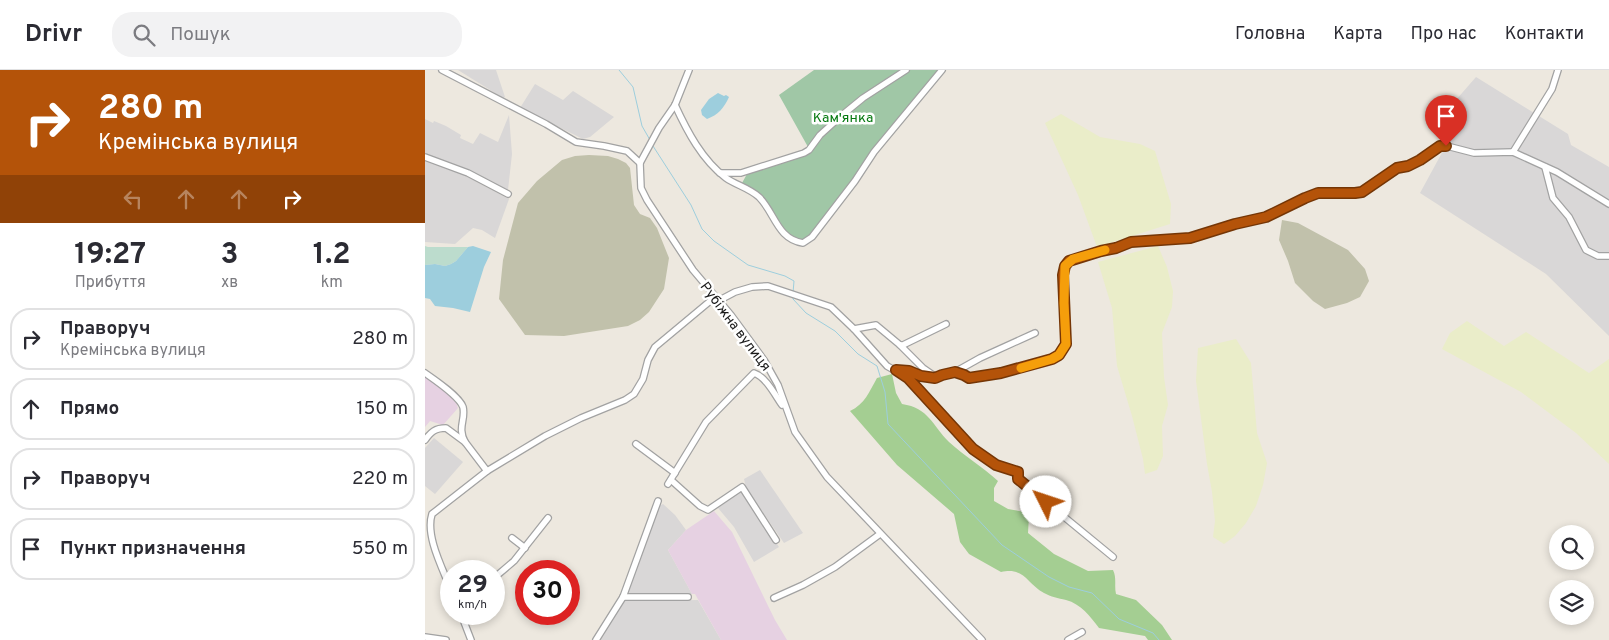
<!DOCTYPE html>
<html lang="uk">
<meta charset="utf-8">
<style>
:root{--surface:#fff;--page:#f2f2f3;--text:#2b2b33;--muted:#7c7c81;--line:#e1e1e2}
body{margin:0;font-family:Overpass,sans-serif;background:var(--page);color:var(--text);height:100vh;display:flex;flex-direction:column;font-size:19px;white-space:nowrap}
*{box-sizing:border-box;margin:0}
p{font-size:16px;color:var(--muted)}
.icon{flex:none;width:28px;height:28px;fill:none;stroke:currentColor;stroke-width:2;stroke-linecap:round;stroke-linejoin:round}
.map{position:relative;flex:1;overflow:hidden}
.side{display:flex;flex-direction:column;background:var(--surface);width:425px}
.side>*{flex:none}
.guide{background:#b45309;color:#fff;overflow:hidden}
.fabs{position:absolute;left:1124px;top:455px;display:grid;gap:10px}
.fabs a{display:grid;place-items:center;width:45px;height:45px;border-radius:50%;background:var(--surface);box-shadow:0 2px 8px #0003;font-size:25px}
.speed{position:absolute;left:15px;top:490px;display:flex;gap:10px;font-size:25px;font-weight:700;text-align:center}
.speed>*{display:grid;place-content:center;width:65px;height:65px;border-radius:50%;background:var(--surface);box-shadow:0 2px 8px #0003;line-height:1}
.speed small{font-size:12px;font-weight:400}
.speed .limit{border:8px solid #d22;background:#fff;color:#111}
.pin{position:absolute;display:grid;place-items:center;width:42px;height:42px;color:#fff;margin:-51px -21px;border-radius:50% 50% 50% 0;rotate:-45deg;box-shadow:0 0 5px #0007}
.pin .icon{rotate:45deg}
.me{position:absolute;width:55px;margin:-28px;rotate:311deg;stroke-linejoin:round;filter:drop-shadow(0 0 4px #0008)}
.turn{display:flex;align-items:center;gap:18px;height:105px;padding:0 15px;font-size:22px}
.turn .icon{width:65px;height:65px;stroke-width:2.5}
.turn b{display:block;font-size:35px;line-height:42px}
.lanes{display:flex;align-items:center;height:48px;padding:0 15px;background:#0003;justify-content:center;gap:25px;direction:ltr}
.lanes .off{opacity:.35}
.eta{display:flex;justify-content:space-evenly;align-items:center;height:85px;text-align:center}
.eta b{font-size:30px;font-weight:700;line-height:35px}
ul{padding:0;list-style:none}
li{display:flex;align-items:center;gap:15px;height:62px;margin:0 10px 8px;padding:0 5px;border:2px solid var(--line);border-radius:20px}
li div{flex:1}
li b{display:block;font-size:19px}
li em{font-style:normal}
header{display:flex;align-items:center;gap:30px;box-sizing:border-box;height:70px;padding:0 25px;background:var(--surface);border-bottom:1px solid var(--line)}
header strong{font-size:24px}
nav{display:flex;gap:28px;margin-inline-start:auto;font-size:18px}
.search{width:350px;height:45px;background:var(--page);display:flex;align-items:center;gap:12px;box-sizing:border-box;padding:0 18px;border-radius:20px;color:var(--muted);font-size:19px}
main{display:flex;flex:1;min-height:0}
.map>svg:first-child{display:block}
.residential{fill:#d9d7d7}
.industrial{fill:#e6d1e2}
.construction{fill:#c1c1ab}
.farmland{fill:#eaedc9}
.forest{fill:#a4ce92}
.wetland{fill:#bcdccd}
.cemetery{fill:#a0c7a6}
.water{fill:#9dcedd}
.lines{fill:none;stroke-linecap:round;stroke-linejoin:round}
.stream{stroke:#9dcedd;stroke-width:1}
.minor-casing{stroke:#a2a2a2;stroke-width:8}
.minor{stroke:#fff;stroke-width:5.5}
.route-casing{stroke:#753606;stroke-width:12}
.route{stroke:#b45309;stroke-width:9}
.slow{stroke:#f59e0b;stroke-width:9}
.labels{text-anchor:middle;stroke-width:5;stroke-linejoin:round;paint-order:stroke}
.park-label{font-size:14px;fill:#077a11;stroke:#fff}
.street-label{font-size:14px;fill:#1b1b1b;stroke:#fff}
</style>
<header>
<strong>Drivr</strong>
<div class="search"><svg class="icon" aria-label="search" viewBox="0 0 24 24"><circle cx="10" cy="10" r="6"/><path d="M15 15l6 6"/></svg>Пошук</div>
<nav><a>Головна</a><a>Карта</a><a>Про нас</a><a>Контакти</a></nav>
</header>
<main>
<section class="side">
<div class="guide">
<div class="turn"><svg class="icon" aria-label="right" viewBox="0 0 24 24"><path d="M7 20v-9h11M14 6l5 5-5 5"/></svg><div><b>280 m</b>Кремінська вулиця</div></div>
<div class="lanes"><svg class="icon off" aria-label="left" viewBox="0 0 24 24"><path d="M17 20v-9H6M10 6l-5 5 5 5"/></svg><svg class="icon off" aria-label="ahead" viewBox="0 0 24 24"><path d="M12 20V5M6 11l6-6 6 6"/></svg><svg class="icon off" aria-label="ahead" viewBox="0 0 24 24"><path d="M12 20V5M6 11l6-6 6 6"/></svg><svg class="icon" aria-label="right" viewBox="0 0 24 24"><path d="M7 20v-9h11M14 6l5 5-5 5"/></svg></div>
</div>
<div class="eta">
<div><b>19:27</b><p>Прибуття</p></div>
<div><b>3</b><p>хв</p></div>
<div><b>1.2</b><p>km</p></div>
</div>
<ul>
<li><svg class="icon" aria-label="right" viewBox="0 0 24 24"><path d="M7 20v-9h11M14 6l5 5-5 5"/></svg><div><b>Праворуч</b><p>Кремінська вулиця</p></div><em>280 m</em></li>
<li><svg class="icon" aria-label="ahead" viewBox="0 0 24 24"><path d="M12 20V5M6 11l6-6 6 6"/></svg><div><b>Прямо</b></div><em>150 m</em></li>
<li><svg class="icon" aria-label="right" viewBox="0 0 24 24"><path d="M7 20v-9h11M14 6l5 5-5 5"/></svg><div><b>Праворуч</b></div><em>220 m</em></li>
<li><svg class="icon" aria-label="arrive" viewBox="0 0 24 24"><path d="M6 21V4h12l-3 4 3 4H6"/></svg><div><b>Пункт призначення</b></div><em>550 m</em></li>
</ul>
</section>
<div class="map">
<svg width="1184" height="570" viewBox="0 0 1184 570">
<rect width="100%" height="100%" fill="#ede8df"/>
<g class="residential">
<path d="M33,0H71L80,27L78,28Z"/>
<path d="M1051,7L1143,64L1146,75L1184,97V266L1121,204L995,123L1019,79L1010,54Z"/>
<path d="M110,14L138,30L148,21L189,47L165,67L158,69L95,38Z"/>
<path d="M84,45L87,84L83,120L51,103L0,84V49L8,53L9,51L21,56L36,65L35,68L48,74L55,63L73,72Z"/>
<path d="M0,90L35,103L84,129L70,168L57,160L48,158L30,174L0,172Z"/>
<path d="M9,368L38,392L10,424L0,416V378Z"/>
<path d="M335,400L378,463L359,473L321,418L319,409Z"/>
<path d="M317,420L354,477L329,492L309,457L293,438Z"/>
<path d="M238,434L250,445L261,460L243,480L267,524H203L213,491L234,436Z"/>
<path d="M273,530L296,570H174L199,531Z"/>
</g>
<g class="industrial">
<path d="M0,306L20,321L31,333L33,338L18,355L5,351L0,357Z"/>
<path d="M289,441L307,462L350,550L362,570H296L270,524H267L243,480L261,460Z"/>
</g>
<g class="construction">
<path d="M164,85L183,86L193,89L201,93L205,98L209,135L215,144L225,148L232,158L244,188L239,219L224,242L215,250L203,256L139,266L100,265L74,229L78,190L93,133L112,111L137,90L150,86Z"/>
<path d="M857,150L873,153L923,180L940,199L944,211L935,227L922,233L900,239L888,231L870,213L863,191L854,170Z"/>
</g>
<g class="farmland">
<path d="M636,44L675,67L715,74L730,81L746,134L745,154L672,177L653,125L620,53Z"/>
<path d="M733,176L742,197L748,221L747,237L737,263L739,307L743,335L737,356L738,386L732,400L720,404L718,389L707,346L692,296L687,238L673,192Z"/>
<path d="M1042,251L1079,276L1101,262L1164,303L1184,289V394L1151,363L1096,322L1017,279L1025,263Z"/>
<path d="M811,269L826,293L832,363L842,393L838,415L831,436L821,453L810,466L799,474L788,467L790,451L787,422L782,394L771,311L773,278Z"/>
</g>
<path class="forest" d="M467,304L471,323L477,334C504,338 507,355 524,372C539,386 558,397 573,411L569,418V431L583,439L600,442L604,446L603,463L629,484L663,501L688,500C692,508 689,516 691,524L711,530L737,555L747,570H723L720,566L674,558C665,546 656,534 641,530C633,528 626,527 619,523C601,513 600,497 576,502L544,484L535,472L529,444L472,395L425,341C440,334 444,322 452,308Z"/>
<path class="wetland" d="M0,176L3,177H43L31,191L26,194L20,196L10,194L0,195Z"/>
<path class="cemetery" d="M389,0H516L389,163L378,171L362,165L338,130L319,116L317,113L322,104L378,86L383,77L354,25Z"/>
<g class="water">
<path d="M293,23L299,26L301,25L304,27C299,38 293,45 282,49L277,45L276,40L284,29Z"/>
<path d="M48,176L66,182L59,197L45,242L28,238L10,236L5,229L0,228V195L10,194L20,196L26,194L31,191L43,177Z"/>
</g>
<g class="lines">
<g class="stream">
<path d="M194,0L208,17L217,56L225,70"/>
<path d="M228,76L266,135L277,159L289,171L323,195L360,206L369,211L368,223"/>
<path d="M368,227V229L381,243L410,261L433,284L452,296L460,322L463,354L577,475L624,507L644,517L667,523L694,549L728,563L734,570"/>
</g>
<g class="minor-casing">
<g id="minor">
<path d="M17,0L121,54L151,72L179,76L202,81L215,93"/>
<path d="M264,0L250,35L234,58L215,93L216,118L222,130L268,200L306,245L339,290L353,315L370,362L402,407L557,570"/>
<path d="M250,35C262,61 277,90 301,108C311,115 324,118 334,127C350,143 352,169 378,173L387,167L430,111L449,82L517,0"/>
<path d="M1088,82L1127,19L1133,0"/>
<path d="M0,87L43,103L83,124"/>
<path d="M1120,97L1128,128L1144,147L1161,180L1173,186H1184"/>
<path d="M295,103H316L379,83L384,80L395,65L416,46L438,28L481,0"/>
<path d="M293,231L310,222L327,217L343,216L406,237L429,259L451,255L475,275H478L521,254"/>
<path d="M429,259L462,296L483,308L548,379L571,395L593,402V409L688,487"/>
<path d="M475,275L498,298L511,307L530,302L555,288L610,263"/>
<path d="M473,300C487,300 497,307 510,308"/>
<path d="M530,302L539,305L543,308L576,303L619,292L634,285L641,273L639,200L642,193L648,189L691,178L709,171L765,168L810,154L831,150L847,145L880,128L893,123H934L942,119L972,98L983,96L992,92L1009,79L1018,75L1049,83L1088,82L1132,102L1184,134"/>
<path d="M0,303C10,310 34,326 38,337C41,350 32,357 40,372"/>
<path d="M0,370C6,362 10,358 21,358L40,372L62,401"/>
<path d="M211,374L250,403"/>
<path d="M246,410L275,436L283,440L317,417L351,470"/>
<path d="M243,414L281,352L329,303C341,307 350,325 357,335"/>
<path d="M87,468L100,478"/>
<path d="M69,508L89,491L123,448"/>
<path d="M26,520C18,499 0,466 7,444L62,401L120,366L156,348L200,330L209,324L218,309L223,290L230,277L290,227"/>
<path d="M198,527H263"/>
<path d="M349,528L378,515L410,497L455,464"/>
<path d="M36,544L46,570"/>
<path d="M0,567L21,570"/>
<path d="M171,570L198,527L233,431"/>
<path d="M643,570L657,562"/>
</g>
</g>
<use href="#minor" class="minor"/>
</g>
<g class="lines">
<g class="route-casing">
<path id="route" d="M621,432L593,409V402L571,395L548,379L483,308L471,300L484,301L496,306L510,308L517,305L530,302L539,305L544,308L576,303L627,289L634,285L641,274L638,205L640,196L644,191L676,181L691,178L706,172L765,168L810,154L841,147L880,128L893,123H930L937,122L972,98L983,96L995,90L1015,76H1021"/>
</g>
<use href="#route" class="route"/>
<path class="slow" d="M596,298L627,289L634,285L641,274L639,233L640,196L648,189L680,180"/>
</g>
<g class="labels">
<g class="park-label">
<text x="418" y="52">Кам'янка</text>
</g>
<g class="street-label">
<text transform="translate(311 256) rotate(53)" y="5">Рубіжна вулиця</text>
</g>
</g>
</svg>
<div class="fabs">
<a><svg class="icon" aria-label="search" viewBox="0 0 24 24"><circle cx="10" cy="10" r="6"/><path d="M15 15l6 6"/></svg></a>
<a><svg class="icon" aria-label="layers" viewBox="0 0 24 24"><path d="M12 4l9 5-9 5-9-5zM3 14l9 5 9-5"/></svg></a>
</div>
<div class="speed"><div>29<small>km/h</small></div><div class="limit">30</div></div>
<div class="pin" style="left:1021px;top:76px;background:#d93025"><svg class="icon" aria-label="arrive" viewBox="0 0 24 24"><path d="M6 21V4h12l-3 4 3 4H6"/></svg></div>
<svg class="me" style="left:621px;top:432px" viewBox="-20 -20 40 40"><circle r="19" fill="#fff"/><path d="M0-13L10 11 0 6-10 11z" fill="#b45309"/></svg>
</div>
</main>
